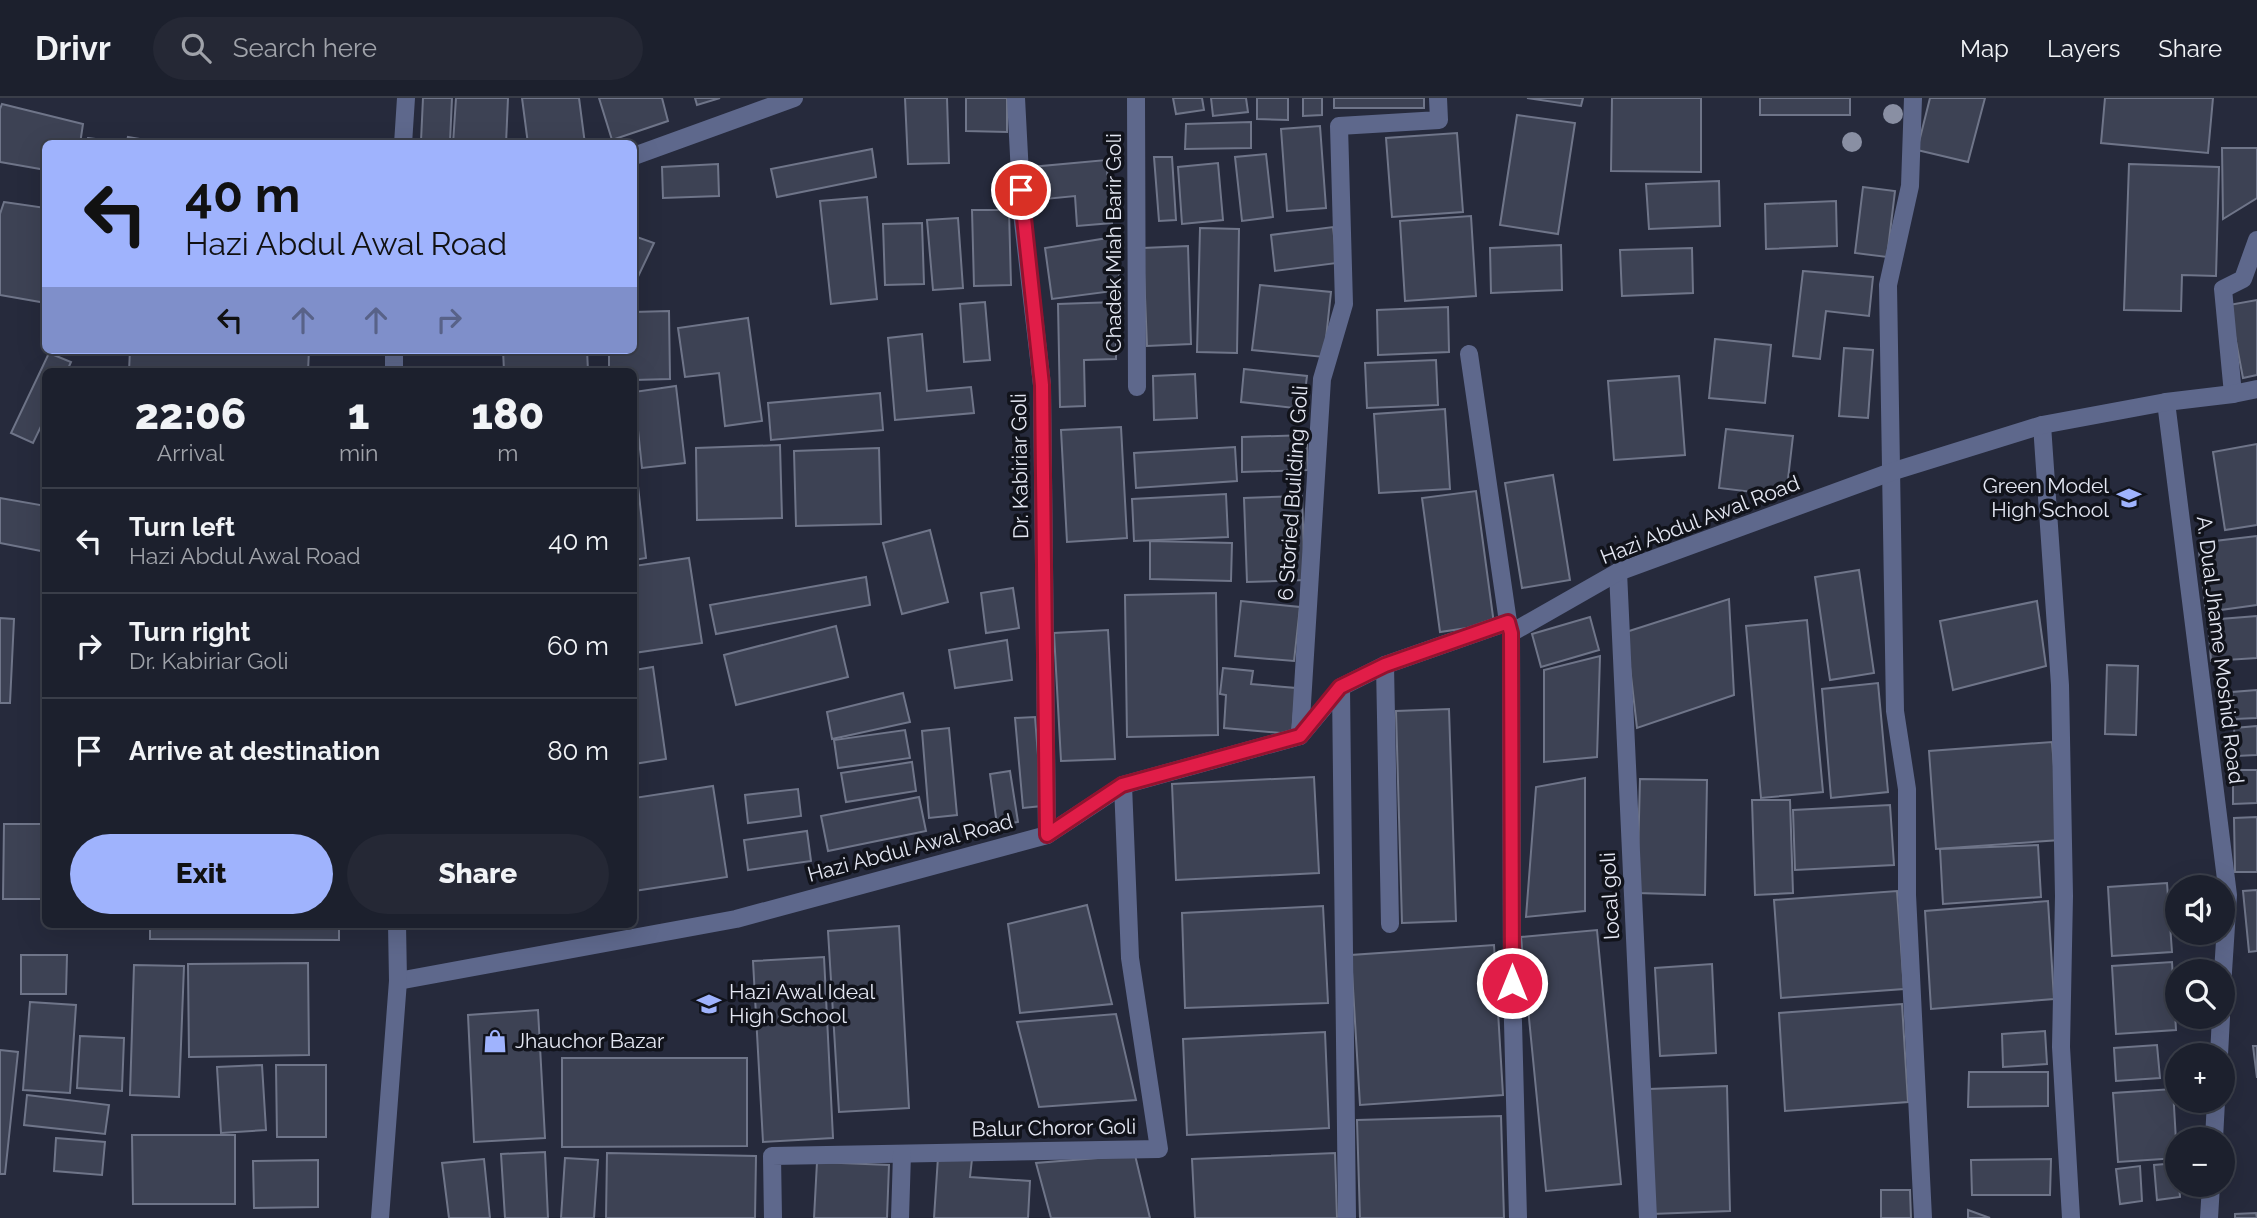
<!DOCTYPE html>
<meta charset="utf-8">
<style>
:root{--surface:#1c202d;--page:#252835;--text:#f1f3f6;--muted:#a0a3aa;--line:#3a3e49;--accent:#9fb3fd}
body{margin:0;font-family:Raleway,sans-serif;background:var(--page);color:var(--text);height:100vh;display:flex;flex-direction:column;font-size:26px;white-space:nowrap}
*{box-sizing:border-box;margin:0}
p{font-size:23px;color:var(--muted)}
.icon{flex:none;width:38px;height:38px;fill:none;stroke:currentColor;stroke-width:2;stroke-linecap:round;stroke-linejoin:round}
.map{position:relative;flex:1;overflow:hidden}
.drawer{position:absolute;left:42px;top:270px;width:595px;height:560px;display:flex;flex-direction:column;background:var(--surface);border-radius:10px;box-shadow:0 7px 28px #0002,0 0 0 2px var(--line)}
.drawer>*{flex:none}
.hud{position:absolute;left:42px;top:42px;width:595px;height:214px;border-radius:10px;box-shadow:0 7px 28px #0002,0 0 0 2px var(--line);background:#9fb3fd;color:#111;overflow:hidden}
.controls{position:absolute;left:2165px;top:777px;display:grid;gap:14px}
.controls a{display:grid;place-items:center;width:70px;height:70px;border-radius:50%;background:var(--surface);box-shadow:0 7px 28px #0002,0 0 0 2px var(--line);font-size:35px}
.pin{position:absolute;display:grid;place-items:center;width:60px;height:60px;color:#fff;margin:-30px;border:4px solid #fff;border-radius:50%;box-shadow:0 2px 7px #0007}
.me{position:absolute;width:77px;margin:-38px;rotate:0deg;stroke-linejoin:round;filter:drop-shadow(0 0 5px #0008)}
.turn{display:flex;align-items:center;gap:24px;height:147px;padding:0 28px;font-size:32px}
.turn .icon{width:91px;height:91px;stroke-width:2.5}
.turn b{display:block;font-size:49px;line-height:60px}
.lanes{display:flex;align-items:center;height:66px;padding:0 28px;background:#0003;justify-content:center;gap:35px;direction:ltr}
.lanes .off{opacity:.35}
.eta{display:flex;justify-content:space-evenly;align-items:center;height:119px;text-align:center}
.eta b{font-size:42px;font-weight:800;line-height:49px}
.primary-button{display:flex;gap:14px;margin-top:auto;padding:14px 28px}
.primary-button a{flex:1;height:80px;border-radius:42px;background:var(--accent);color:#111;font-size:28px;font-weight:800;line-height:80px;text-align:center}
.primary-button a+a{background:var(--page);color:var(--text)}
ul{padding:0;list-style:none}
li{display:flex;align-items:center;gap:21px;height:105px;padding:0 28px;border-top:2px solid var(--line)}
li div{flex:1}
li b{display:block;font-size:26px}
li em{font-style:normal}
header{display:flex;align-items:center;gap:42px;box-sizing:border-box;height:98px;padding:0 35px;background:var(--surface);border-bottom:2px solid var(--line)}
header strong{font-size:33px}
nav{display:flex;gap:38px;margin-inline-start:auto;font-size:24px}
.search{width:490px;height:63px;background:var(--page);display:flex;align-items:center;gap:18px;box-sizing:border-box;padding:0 24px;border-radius:38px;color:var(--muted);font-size:26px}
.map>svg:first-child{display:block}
.building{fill:#3d4254;stroke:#6f7589;stroke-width:2}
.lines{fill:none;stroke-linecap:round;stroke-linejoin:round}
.minor{stroke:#5e688c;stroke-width:18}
.tree{fill:#898fa3}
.route-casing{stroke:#92132f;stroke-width:18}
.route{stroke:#e11d48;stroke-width:12}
.labels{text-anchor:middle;stroke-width:7;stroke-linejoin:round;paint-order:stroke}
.street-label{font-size:21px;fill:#e4e7f3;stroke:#11131b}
.poi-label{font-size:21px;fill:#e4e7f3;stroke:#11131b;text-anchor:start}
</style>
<header>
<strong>Drivr</strong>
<div class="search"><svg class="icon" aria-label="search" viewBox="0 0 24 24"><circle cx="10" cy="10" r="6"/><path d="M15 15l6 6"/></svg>Search here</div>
<nav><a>Map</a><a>Layers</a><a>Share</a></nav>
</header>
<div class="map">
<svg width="2257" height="1120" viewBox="0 0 2257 1120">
<rect width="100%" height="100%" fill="#262a3c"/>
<g class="building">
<path d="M423,0H452L450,44L421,43Z"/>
<path d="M456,0H508L506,46H453Z"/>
<path d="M522,0H579L585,46H528Z"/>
<path d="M599,0H662L668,23L612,42Z"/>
<path d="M695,0H720L697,7Z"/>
<path d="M905,0H947L949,65L908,66Z"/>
<path d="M966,0H1007V34L966,33Z"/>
<path d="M1173,0H1202L1204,12L1176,16Z"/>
<path d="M1211,0H1246L1248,14L1213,18Z"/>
<path d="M1257,0H1288V22L1257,21Z"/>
<path d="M1303,0H1322V17L1303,18Z"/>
<rect x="1334" y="0" width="90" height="10"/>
<path d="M1527,0H1583L1581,8Z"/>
<path d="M1612,0H1701V74L1611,73Z"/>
<rect x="1760" y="0" width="90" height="17"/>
<path d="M1930,0H1985L1968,64L1917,52Z"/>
<path d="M2105,0H2213L2208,55L2101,45Z"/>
<path d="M2,6L83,26L80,46H46V72L0,64V11Z"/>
<path d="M1517,17L1575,25L1558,136L1500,127Z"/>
<path d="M1251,24V50L1185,51L1186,26Z"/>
<path d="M1320,28L1326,110L1287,113L1281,31Z"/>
<path d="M1457,35L1463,114L1392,119L1386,40Z"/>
<path d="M128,39L158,44V46H126Z"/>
<path d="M88,40L119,44L118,46H87Z"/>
<path d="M2222,50H2257V100L2223,121Z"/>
<path d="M872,51L876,79L777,99L771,71Z"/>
<path d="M1266,56L1273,119L1242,123L1235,59Z"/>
<path d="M1154,59H1172L1176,122L1159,123Z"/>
<path d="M1106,62L1112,125L1077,128L1075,98L1035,102L1031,69Z"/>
<path d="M1218,65L1223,122L1182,126L1178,69Z"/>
<path d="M718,66L719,98L663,100L662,69Z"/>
<path d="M2129,66L2219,69L2216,178L2182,177L2181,213L2124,212Z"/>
<path d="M1719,83L1720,128L1649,131L1646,86Z"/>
<path d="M1863,89L1895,93L1887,159L1855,155Z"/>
<path d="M867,99L877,201L831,206L820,103Z"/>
<path d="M1836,103L1837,148L1766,151L1765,106Z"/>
<path d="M4,104L46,110V205L0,197V116Z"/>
<path d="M972,112H1009L1011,187L974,188Z"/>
<path d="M1471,118L1476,198L1405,203L1400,123Z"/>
<path d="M958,120L963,190L933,192L927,122Z"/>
<path d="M922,125L924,186L885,187L883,126Z"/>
<path d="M1333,129L1337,165L1275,173L1271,137Z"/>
<path d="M1200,130L1239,131L1237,255L1197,254Z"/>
<path d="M634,138L654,145L634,187Z"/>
<path d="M1114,139L1121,192L1052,201L1045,150Z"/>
<path d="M1561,147L1562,192L1491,195L1490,150Z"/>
<path d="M1188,148L1191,246L1147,248L1143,150Z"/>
<path d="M1692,150L1693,195L1622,198L1620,152Z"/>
<path d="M1803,173L1873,179L1869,218L1826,213L1820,261L1793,258Z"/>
<path d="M1260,187L1331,194L1324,259L1252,252Z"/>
<path d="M2257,202V277L2243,280L2229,207Z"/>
<path d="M985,204L990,262L964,264L960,206Z"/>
<path d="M1116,204V261L1084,262L1085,308L1060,309L1058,206Z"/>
<path d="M1448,209L1449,254L1378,257L1377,212Z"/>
<path d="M669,213L670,281L634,282V273H609V252H634V214Z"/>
<path d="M748,220L762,323L725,328L719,275L685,279L678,230Z"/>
<path d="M922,236L927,293L971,289L974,315L895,322L888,240Z"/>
<path d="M1715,241L1771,247L1765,305L1709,300Z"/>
<path d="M1844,250L1873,252L1868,320L1839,318Z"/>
<path d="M130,252H309L308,273H129Z"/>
<path d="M503,252H587L588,273H504Z"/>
<path d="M49,255L71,264L67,273H46V318L33,345L11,335Z"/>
<path d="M1436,262L1438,307L1367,310L1365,265Z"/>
<path d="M1244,271L1307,278L1303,311L1241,304Z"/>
<path d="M1195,276L1197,320L1154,322L1153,278Z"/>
<path d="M1679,278L1685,357L1614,362L1608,283Z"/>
<path d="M676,288L685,365L642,370L634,294Z"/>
<path d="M880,295L883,332L771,342L768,305Z"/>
<path d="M1445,311L1450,391L1379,395L1374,316Z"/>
<path d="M1121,329L1127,440L1067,444L1061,332Z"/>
<path d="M1726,331L1793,338L1786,398L1719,390Z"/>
<path d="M1307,337L1308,372L1242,374V339Z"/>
<path d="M2257,346V427L2225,432L2213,354Z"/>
<path d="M780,347L782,420L697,422L696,350Z"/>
<path d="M1235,349L1237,383L1136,390L1134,355Z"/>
<path d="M879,350L881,426L796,428L794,353Z"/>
<path d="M636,370L646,460L634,462V371Z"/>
<path d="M1553,377L1570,482L1522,490L1505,385Z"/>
<path d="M1476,393L1494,526L1440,534L1422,400Z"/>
<path d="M1226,396L1228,439L1134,443L1132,401Z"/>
<path d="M1302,398L1305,482L1247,484L1244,400Z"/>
<path d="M0,400L46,408V454L0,445Z"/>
<path d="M930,432L948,504L902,516L883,445Z"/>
<path d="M2257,438V507L2206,514L2198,445Z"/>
<path d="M1150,443L1232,445L1231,483L1150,481Z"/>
<path d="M689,460L702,545L634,555V468Z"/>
<path d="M1859,472L1874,575L1830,582L1815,479Z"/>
<path d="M866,479L870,507L716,536L710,507Z"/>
<path d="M1013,490L1019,530L986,535L981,495Z"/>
<path d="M1216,495L1218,637L1127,639L1125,497Z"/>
<path d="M1729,501L1734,597L1637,630L1626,534Z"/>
<path d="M1241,503L1300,509L1294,563L1235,558Z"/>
<path d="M2037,503L2046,568L1953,592L1940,523Z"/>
<path d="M2257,518V560L2211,563L2208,522Z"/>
<path d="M1590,519L1599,552L1541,569L1532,536Z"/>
<path d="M0,520L14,521L10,605H0Z"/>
<path d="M1807,522L1823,694L1761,700L1746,528Z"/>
<path d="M836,528L848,579L736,607L724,557Z"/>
<path d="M1108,532L1115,661L1061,663L1054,535Z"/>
<path d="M1007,542L1012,582L955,590L949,552Z"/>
<path d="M1600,558L1597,659L1544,664V572Z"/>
<path d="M2107,567L2138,568L2136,637L2105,636Z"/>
<path d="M653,569L666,661L634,666V572Z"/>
<path d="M1223,570L1253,573L1251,586L1296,590L1292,636L1224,630L1226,597L1220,596Z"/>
<path d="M1878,585L1888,694L1831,700L1822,591Z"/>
<path d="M2257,592V620L2235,621L2232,594Z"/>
<path d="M903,595L910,624L832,641L827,614Z"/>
<path d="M1449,611L1456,823L1402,825L1396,613Z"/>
<path d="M1035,619L1042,708L1023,710L1015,620Z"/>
<path d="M2257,628V657L2236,658L2234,630Z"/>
<path d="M949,630L957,717L929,720L922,633Z"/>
<path d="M905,632L910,660L838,670L834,642Z"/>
<path d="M2052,644L2060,742L1936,751L1929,653Z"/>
<path d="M912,664L916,693L846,704L841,675Z"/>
<path d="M2233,672H2257V705L2233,706Z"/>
<path d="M1010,673L1018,724L997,727L990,676Z"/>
<path d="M1314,679L1319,775L1176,782L1172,686Z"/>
<path d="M1585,680V813L1526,819L1536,689Z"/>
<path d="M1640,681L1707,682L1705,797L1637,795Z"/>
<path d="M713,688L727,779L634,793V700Z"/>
<path d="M798,691L801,718L748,725L745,697Z"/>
<path d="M919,699L926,733L828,753L821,718Z"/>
<path d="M1752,702H1790L1793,795L1755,797Z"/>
<path d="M1890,707L1894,767L1795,772L1793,712Z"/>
<path d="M2257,719V774H2235L2234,720Z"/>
<path d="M4,726H46V801H3Z"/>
<path d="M807,733L811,763L748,772L744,742Z"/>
<path d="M2038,747L2041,799L1943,806L1940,751Z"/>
<path d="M2167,785L2172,854L2112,858L2108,789Z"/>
<path d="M2257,792V853L2249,854L2243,793Z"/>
<path d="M1897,793L1904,891L1781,900L1774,802Z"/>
<path d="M2048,803L2054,901L1931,911L1925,813Z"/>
<path d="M1087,807L1112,906L1020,915L1008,826Z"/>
<path d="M1323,808L1328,905L1185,910L1182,815Z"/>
<path d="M150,826H339V842L150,841Z"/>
<path d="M899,828L909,1010L839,1014L828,833Z"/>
<path d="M1597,832L1621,1086L1546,1093L1521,839Z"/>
<path d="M1494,847L1503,997L1360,1007L1351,857Z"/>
<path d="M21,857H67L66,896H21Z"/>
<path d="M824,859L833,1040L763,1044L753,863Z"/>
<path d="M2172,864L2176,932L2116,936L2112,868Z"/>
<path d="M308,865L309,957L189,959L188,866Z"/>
<path d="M1712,866L1716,955L1660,958L1655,870Z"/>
<path d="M134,867L184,868L179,999L130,997Z"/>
<path d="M30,904L76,907L70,995L23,992Z"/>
<path d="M1902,906L1908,1004L1785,1013L1779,915Z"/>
<path d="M538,912L545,1040L474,1044L468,917Z"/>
<path d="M1116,916L1136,1002L1039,1009L1017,924Z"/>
<path d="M2045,933L2047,966L2003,969L2002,936Z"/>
<path d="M1325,934L1329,1030L1187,1037L1183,941Z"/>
<path d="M80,938L124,940L122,993L77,990Z"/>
<path d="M2157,947L2160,980L2116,983L2114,950Z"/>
<path d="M2253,948H2257V980Z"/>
<path d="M0,952L18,954L5,1076H0Z"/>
<path d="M562,960H747V1048L562,1049Z"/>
<path d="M262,967L266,1032L221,1035L217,969Z"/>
<path d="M276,967H326V1039H277Z"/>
<path d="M1969,974H2048V1008L1968,1009Z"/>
<path d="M1727,988L1730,1113L1652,1116L1649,991Z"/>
<path d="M2173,991L2177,1060L2118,1064L2113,995Z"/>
<path d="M27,997L109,1007L105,1036L24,1027Z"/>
<path d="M1501,1018L1504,1120H1360L1357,1022Z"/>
<path d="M132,1037H235V1106H133Z"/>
<path d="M56,1040L105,1044L102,1077L54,1073Z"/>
<path d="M545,1054L548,1120H505L501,1056Z"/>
<path d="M607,1055L756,1058L755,1120H606Z"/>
<path d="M1335,1055L1337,1120H1195L1192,1061Z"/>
<path d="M1135,1057L1150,1120H1051L1036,1065Z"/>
<path d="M938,1059L972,1061L970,1079L1030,1083L1028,1120H934Z"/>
<path d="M565,1060L598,1062L594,1120H561Z"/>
<path d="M484,1061L490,1120H449L442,1065Z"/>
<path d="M2051,1061L2050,1097H1972L1971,1062Z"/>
<path d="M318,1062V1109L254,1110L253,1063Z"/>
<path d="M817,1064L889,1067L887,1120H814Z"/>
<path d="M2177,1065V1087H2179L2180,1099L2157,1102L2154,1067Z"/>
<path d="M2140,1068L2142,1103L2120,1106L2116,1071Z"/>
<path d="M1881,1092H1910L1911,1120H1881Z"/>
<path d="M1968,1112L1990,1120H1968Z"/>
<path d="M2256,1115L2257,1120H2235V1116Z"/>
</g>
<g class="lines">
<g class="minor">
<path d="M1016,0L1022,115L1042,287L1047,737"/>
<path d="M1136,0L1137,289"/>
<path d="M1913,0L1910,88L1888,187L1895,613L1907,691V797L1923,1120"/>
<path d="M403,46L406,0"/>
<path d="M634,58L794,0"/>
<path d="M1469,256L1508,524"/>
<path d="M394,273V252"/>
<path d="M2233,296L2223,191L2243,181L2257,142"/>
<path d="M2166,304L2228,797L2222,889"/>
<path d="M2042,327L2060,587L2064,798L2061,949L2071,1120"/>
<path d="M1618,474L1648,1120"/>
<path d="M1511,535L1512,885L1518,1120"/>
<path d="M1385,567L1390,826"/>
<path d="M1341,589L1347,1120"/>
<path d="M1300,638L1322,281L1344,206L1339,28L1439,22L1438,0"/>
<path d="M398,883L736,821L1047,737L1123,687L1300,638L1341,589L1385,567L1508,524L1511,535L1618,474L1891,374L2042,327L2166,304L2233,296L2257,291"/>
<path d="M2219,957L2221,919"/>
<path d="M2214,1041L2216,1003"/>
<path d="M380,1120L398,883L397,826"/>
<path d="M773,1120L772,1058L1159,1051L1130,860L1123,687"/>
<path d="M900,1120L902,1056"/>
<path d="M2209,1120L2211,1087"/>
</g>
</g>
<g class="tree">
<circle cx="1893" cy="16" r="10"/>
<circle cx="1852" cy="44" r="10"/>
</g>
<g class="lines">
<g class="route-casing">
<path id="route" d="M1021,92L1042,287L1047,737L1122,687L1300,638L1340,589L1385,567L1508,524L1511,535L1512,885"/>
</g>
<use href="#route" class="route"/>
</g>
<defs>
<g id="school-bare" transform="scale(1.89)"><path d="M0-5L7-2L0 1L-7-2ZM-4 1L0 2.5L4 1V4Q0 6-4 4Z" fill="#9fb3fd" stroke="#11131b" stroke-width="2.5" paint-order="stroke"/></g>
<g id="shop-bare" transform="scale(1.89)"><path d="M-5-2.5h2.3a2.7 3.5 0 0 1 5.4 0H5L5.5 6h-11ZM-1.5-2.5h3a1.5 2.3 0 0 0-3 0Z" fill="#9fb3fd" stroke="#11131b" stroke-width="2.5" paint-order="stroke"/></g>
</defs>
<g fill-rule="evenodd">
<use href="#school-bare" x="2129" y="400"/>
<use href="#school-bare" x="709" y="906"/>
<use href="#shop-bare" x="495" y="943"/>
</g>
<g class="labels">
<g class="street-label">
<text transform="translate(1114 145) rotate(-90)" y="7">Chadek Miah Barir Goli</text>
<text transform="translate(1020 368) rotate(-91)" y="7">Dr. Kabiriar Goli</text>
<text transform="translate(1293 395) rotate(-86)" y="7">6 Storied Building Goli</text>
<text transform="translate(1700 422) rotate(-21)" y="7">Hazi Abdul Awal Road</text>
<text transform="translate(2220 552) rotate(83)" y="7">A. Dual Jhame Moshid Road</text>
<text transform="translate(910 750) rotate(-15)" y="7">Hazi Abdul Awal Road</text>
<text transform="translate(1610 798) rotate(-93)" y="7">local goli</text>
<text transform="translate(1054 1030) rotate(-1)" y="7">Balur Choror Goli</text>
</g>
<g class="poi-label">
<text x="2109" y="395" text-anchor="end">Green Model<tspan x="2109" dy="24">High School</tspan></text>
<text x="729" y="901">Hazi Awal Ideal<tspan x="729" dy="24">High School</tspan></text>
<text x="515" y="950">Jhauchor Bazar</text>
</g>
</g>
</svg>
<div class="controls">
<a><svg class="icon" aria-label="sound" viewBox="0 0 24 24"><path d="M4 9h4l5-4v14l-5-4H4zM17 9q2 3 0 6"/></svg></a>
<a><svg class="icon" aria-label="search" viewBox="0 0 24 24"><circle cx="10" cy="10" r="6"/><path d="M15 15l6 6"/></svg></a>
<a>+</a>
<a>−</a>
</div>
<div class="pin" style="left:1021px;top:92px;background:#d93025"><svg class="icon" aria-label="arrive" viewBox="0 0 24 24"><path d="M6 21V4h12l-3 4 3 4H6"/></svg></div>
<svg class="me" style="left:1512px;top:885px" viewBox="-20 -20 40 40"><circle r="17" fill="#e11d48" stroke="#fff" stroke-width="3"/><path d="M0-11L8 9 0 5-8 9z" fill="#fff"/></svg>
<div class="hud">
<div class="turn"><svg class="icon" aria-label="left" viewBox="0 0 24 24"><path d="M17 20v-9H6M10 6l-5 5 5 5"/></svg><div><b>40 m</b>Hazi Abdul Awal Road</div></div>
<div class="lanes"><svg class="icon" aria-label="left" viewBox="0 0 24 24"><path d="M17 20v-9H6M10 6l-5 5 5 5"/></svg><svg class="icon off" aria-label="ahead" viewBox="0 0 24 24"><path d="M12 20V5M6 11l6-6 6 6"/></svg><svg class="icon off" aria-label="ahead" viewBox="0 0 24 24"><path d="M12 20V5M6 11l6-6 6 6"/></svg><svg class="icon off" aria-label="right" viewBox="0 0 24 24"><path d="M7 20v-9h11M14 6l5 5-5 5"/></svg></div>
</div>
<section class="drawer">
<div class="eta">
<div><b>22:06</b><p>Arrival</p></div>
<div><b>1</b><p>min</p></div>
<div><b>180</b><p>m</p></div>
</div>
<ul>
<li><svg class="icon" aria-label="left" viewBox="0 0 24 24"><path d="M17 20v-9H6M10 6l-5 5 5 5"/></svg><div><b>Turn left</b><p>Hazi Abdul Awal Road</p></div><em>40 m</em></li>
<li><svg class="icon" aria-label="right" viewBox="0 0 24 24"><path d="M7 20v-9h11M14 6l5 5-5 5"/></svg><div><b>Turn right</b><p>Dr. Kabiriar Goli</p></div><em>60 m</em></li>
<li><svg class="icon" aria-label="arrive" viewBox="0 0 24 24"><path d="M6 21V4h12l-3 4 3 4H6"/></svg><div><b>Arrive at destination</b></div><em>80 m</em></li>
</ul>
<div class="primary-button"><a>Exit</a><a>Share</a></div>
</section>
</div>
